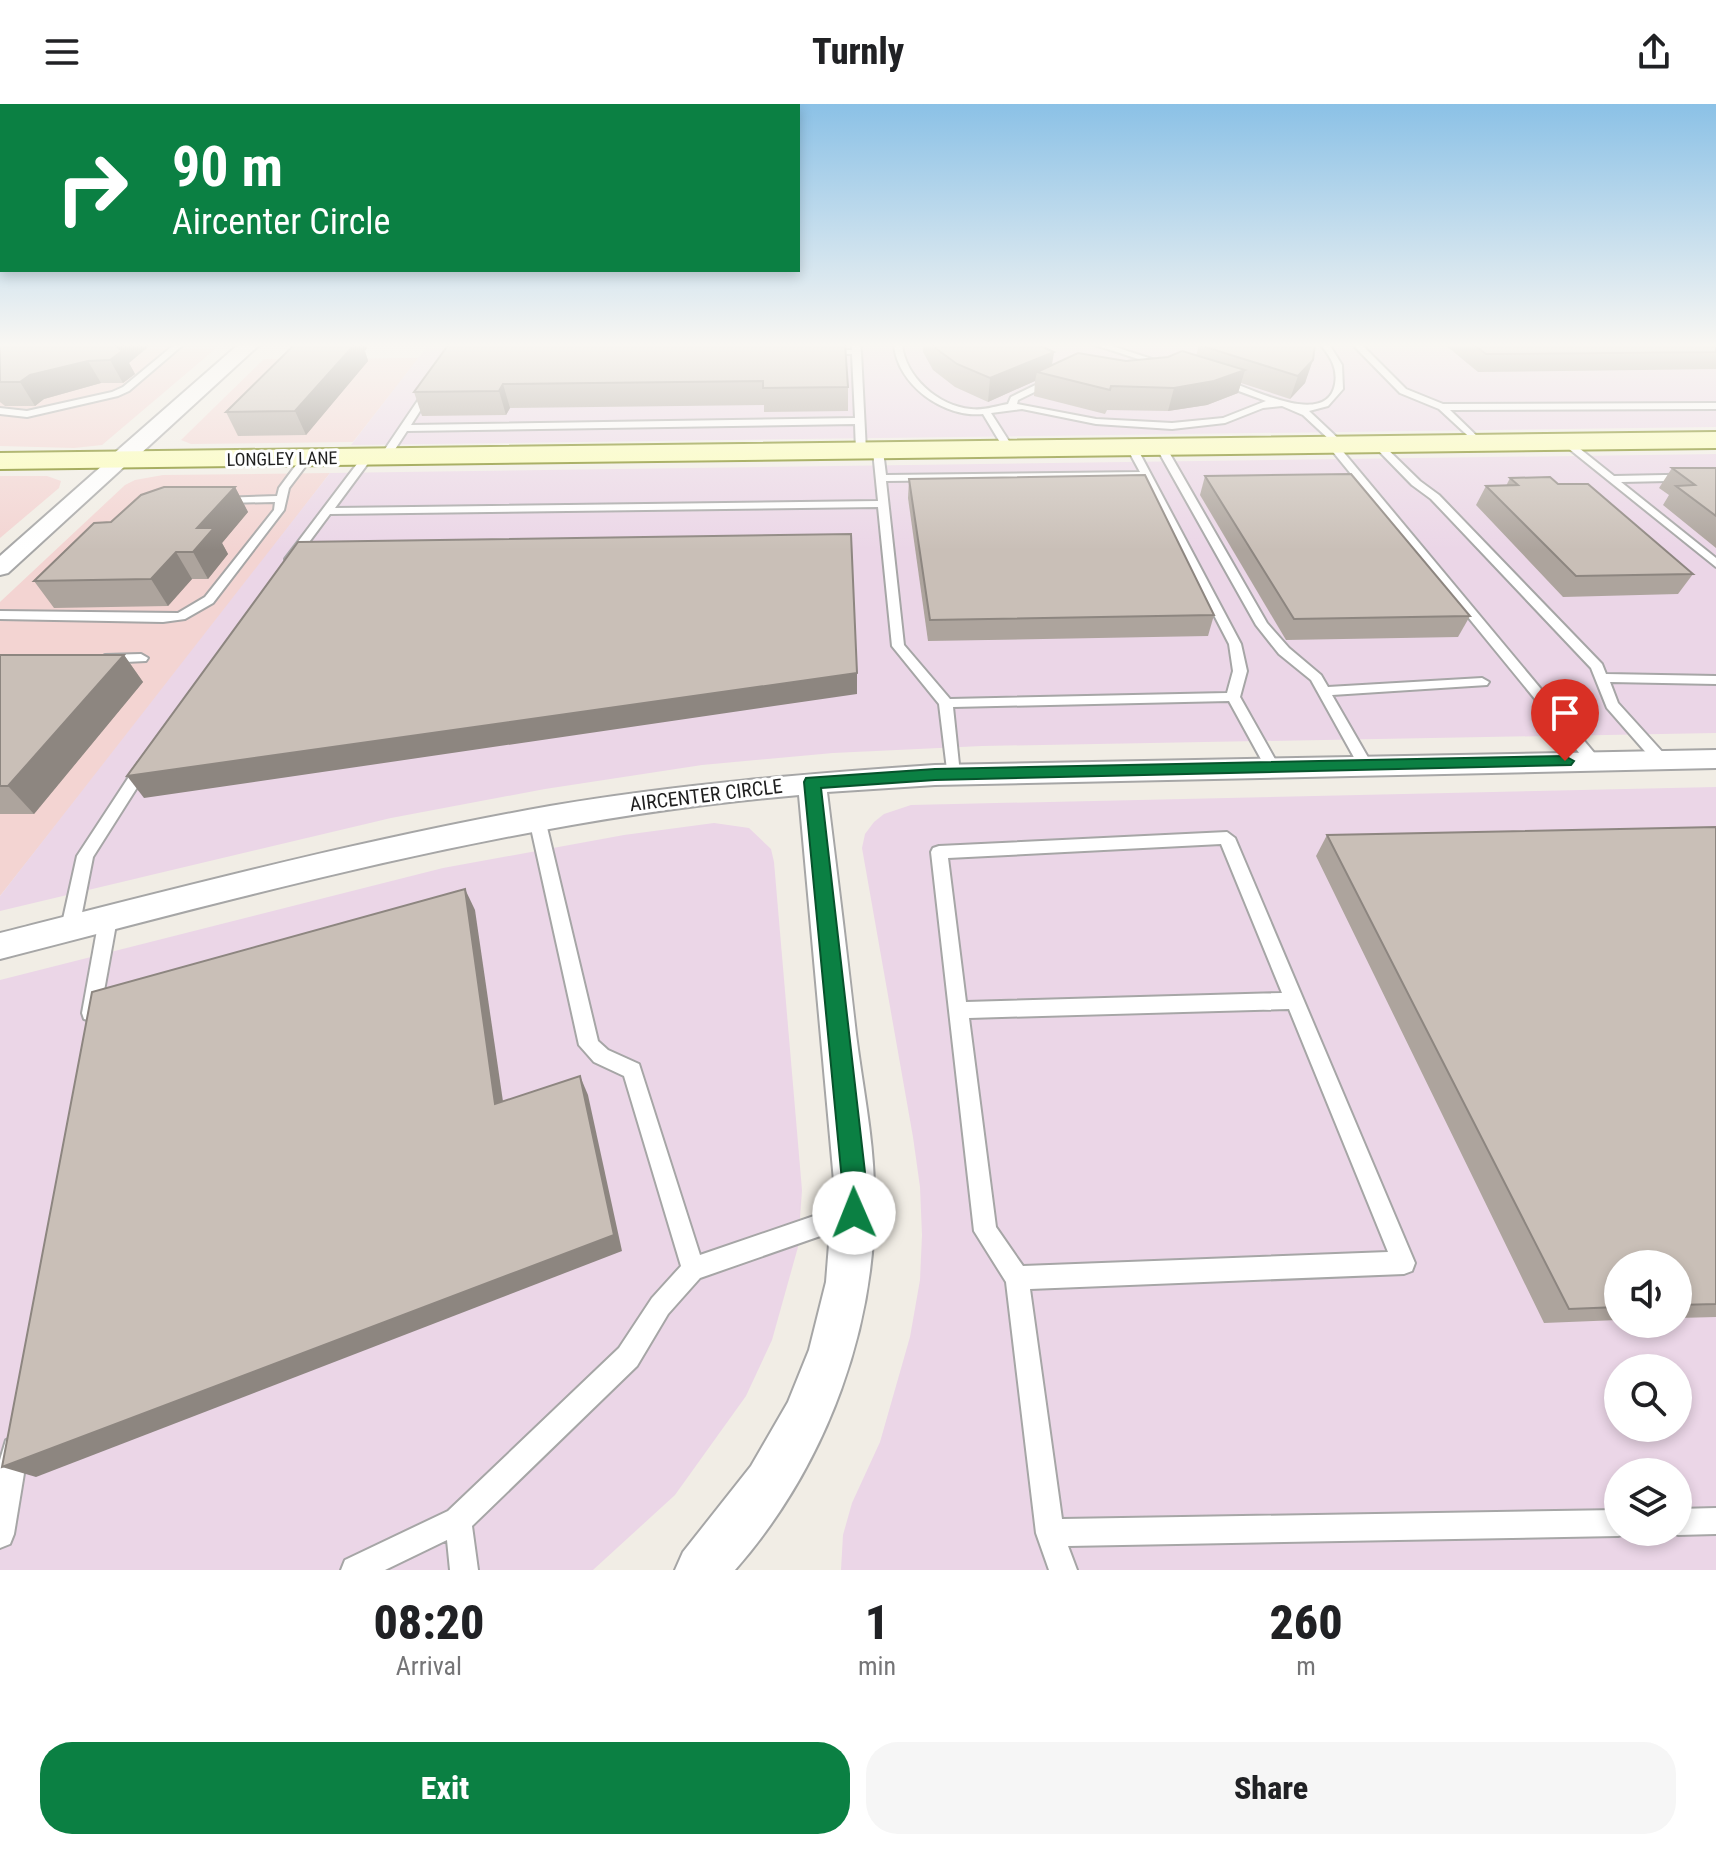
<!DOCTYPE html>
<style>
:root{--surface:#fff;--page:#f6f6f6;--text:#202124;--muted:#757577;--accent:#0b8043}
body{margin:0;font-family:"Roboto Condensed",sans-serif;background:var(--page);color:var(--text);height:100vh;display:flex;flex-direction:column;font-size:30px;white-space:nowrap}
*{box-sizing:border-box;margin:0}
p{font-size:26px;color:var(--muted)}
.icon{flex:none;width:44px;height:44px;fill:none;stroke:currentColor;stroke-width:2;stroke-linecap:round;stroke-linejoin:round}
.map{position:relative;height:1466px;overflow:hidden}
.details{display:flex;flex-direction:column;background:var(--surface);flex:1}
.details>*{flex:none}
.hud{position:absolute;left:0px;top:0px;width:800px;height:168px;box-shadow:0 4px 12px #0003;background:#0b8043;color:#fff;overflow:hidden}
.controls{position:absolute;left:1604px;top:1146px;display:grid;gap:16px}
.controls a{display:grid;place-items:center;width:88px;height:88px;border-radius:50%;background:var(--surface);box-shadow:0 4px 12px #0003;font-size:40px}
.pin{position:absolute;display:grid;place-items:center;width:68px;height:68px;color:#fff;margin:-82px -34px;border-radius:50% 50% 50% 0;rotate:-45deg;box-shadow:0 0 8px #0007}
.pin .icon{rotate:45deg}
.me{position:absolute;width:88px;margin:-44px;rotate:359deg;stroke-linejoin:round;filter:drop-shadow(0 0 6px #0008)}
.turn{display:flex;align-items:center;gap:28px;height:168px;padding:0 40px;font-size:36px}
.turn .icon{width:104px;height:104px;stroke-width:2.5}
.turn b{display:block;font-size:56px;line-height:68px}
.eta{display:flex;justify-content:space-evenly;align-items:center;height:136px;text-align:center}
.eta b{font-size:48px;font-weight:800;line-height:56px}
.button{display:flex;gap:16px;margin-top:auto;padding:16px 40px}
.button a{flex:1;height:92px;border-radius:32px;background:var(--accent);color:#fff;font-size:32px;font-weight:800;line-height:92px;text-align:center}
.button a+a{background:var(--page);color:var(--text)}
header{display:flex;justify-content:space-between;align-items:center;height:104px;padding:0 40px;background:var(--surface);font-size:36px;font-weight:800}
.map>svg:first-child{display:block}
.commercial{fill:#f3d4d2}
.industrial{fill:#ebd6e7;fill-rule:evenodd}
.lines{fill:none;stroke-linecap:round;stroke-linejoin:round}
.service-casing{stroke:#a6a6a6;stroke-width:4}
.minor-casing{stroke:#a6a6a6;stroke-width:4}
.tertiary-casing{stroke:#a6a6a6;stroke-width:4}
.secondary-casing{stroke:#707d00;stroke-width:4}
.service{fill:#fff;fill-rule:evenodd}
.minor{fill:#fff;fill-rule:evenodd}
.tertiary{fill:#fff;fill-rule:evenodd}
.secondary{fill:#fcffb5;fill-rule:evenodd}
.wall{fill:#ada49d}
.shaded-wall{fill:#8d8680}
.building{fill:#c9bfb7;stroke:#8d8680;stroke-width:2}
.route{fill:#0b8043;stroke:#07532c;stroke-width:2}
.labels{text-anchor:middle;stroke-width:6;stroke-linejoin:round;paint-order:stroke}
.far-street-label{font-size:18px;fill:#1f1f1f;stroke:#fff}
.street-label{font-size:20px;fill:#1f1f1f;stroke:#fff}
</style>
<header><svg class="icon" aria-label="menu" viewBox="0 0 24 24"><path d="M4 6h16M4 12h16M4 18h16"/></svg>Turnly<svg class="icon" aria-label="share" viewBox="0 0 24 24"><path d="M12 15V3M7 8l5-5 5 5M5 13v7h14v-7"/></svg></header>
<div class="map">
<svg width="1716" height="1466" viewBox="0 0 1716 1466">
<rect width="100%" height="100%" fill="#f1ede5"/>
<g class="commercial">
<path d="M0,240H221L102,341L74,344L0,342Z"/>
<path d="M419,254L353,338L191,340L181,336L264,255Z"/>
<path d="M330,369L209,527L0,792V498L125,381L135,376L163,371Z"/>
<path d="M0,372H47L61,377L59,384L0,434Z"/>
</g>
<g class="industrial">
<path d="M429,240H1716V323L351,341Z"/>
<path d="M1716,350V629L982,642L833,649L702,661L545,685L391,714L0,807V792L330,369Z"/>
<path d="M1716,683V1466H841L843,1431L852,1399L880,1338L910,1233L920,1176L922,1131L920,1083L913,1033L862,744L865,730L874,718L884,710L911,701ZM1618,1160H1678V1220H1618ZM1618,1264H1678V1324H1618ZM1618,1368H1678V1428H1618Z"/>
<path d="M714,719L749,724L771,745L774,758L802,1086L798,1143L772,1236L746,1292L675,1391L593,1466H0V876L443,764L624,731Z"/>
</g>
<g class="lines">
<g class="service-casing">
<g id="service">
<path d="M175,240H184L129,287L118,292L27,313L0,310V304L27,307L112,288L123,283Z"/>
<path d="M852,240H860L861,248L866,347L861,350L856,347L855,320L407,327L388,356L379,354L427,283L430,282L434,285L411,321L855,314L852,250H826L822,248L826,246H852Z"/>
<path d="M894,240H902C905,273 938,302 971,305C983,307 996,302 1008,300L1011,293L1052,273L1055,274V278L1018,296L1017,300L1096,315L1172,319L1223,314L1266,297L1217,279L1216,277L1220,274C1246,282 1327,326 1335,280C1338,264 1330,252 1320,240H1329L1342,261L1343,285L1328,302L1309,307L1343,339V343L1340,344L1601,657L1594,662L1589,661L1329,343L1327,341L1332,338L1303,311L1282,302L1263,304L1225,319L1172,325L1096,320L1022,305L991,309L1014,345L1009,348L1004,345L983,310C944,314 897,281 894,240Z"/>
<path d="M1092,240H1106L1167,260L1160,262Z"/>
<path d="M1352,240H1361L1406,285L1443,300L1716,299V305L1450,306L1482,337V341L1479,342L1439,305L1400,289Z"/>
<path d="M1563,336H1569L1614,372L1716,370V376L1621,378L1716,454V463L1563,340Z"/>
<path d="M1374,338H1380L1420,377L1439,391L1602,560L1606,570L1716,572V580L1610,578L1618,599L1666,652L1668,656L1666,660H1656L1607,604L1591,564L1431,395L1412,381L1374,342Z"/>
<path d="M1161,340L1166,343L1267,519L1289,544L1321,571L1328,583L1482,574L1489,578L1487,581L1332,591L1373,662L1371,666H1361L1311,576L1279,550L1256,521L1156,343Z"/>
<path d="M1129,342L1137,344L1241,540L1247,567L1240,593L1280,664L1278,668H1268L1229,597L953,603L960,670L953,675L948,674L939,600L892,542L878,403L330,410L295,457L285,455L363,352L367,351L372,354L335,404L878,397L873,347L878,344L883,347L886,371L1140,368L1127,344ZM1143,374L1229,540L1233,567L1227,589L950,595L904,541L886,377Z"/>
<path d="M302,353L311,355L289,384L284,406L213,499L185,515L163,518L0,515V507L178,509L205,493L274,406L275,398L223,399L219,398V394L277,392L279,384Z"/>
<path d="M141,550L148,554L146,557L105,559L98,555L105,551Z"/>
<path d="M143,658L150,663L93,753L79,824L76,829L70,831L64,829L61,824L77,752L138,659Z"/>
<path d="M537,709L545,715L598,937L608,946L639,960L700,1151L849,1100L857,1103L860,1111L857,1119L849,1122L700,1174L668,1210L637,1262L472,1422L478,1466H450L447,1436L385,1466H341L345,1456L448,1407L619,1244L652,1194L681,1162L624,972L594,958L579,941L529,715Z"/>
<path d="M1227,728L1235,734L1415,1159L1412,1167L1404,1170L1030,1185L1062,1415L1618,1406V1428L1628,1429L1618,1432L1068,1442L1077,1466H1049L1036,1429L1006,1178L974,1127L931,748L933,744L939,742ZM1221,740L1282,889L966,898L948,754ZM1289,905L1388,1148L1023,1162L996,1123L969,914Z"/>
<path d="M108,808L114,810L117,815L100,909L98,915L91,917L84,915L82,909L99,815L102,810Z"/>
<path d="M15,1332L24,1336L28,1345L14,1430L10,1440L0,1444V1356L6,1336Z"/>
<path d="M1716,1404V1430L1678,1431L1670,1428H1678V1405Z"/>
</g>
</g>
<g class="minor-casing">
<g id="minor">
<path d="M119,351L126,353L128,357L126,361L8,469L0,471V452L112,353Z"/>
<path d="M1716,646V664L935,681L827,688C837,769 847,849 856,930C862,979 873,1031 874,1081C879,1220 827,1361 735,1466H675L683,1448L751,1362L788,1298L809,1246L826,1178L834,1077L799,691C526,714 264,787 0,855V829C182,783 364,735 550,702C678,680 806,670 935,661Z"/>
</g>
</g>
<g class="tertiary-casing">
<path id="tertiary" d="M239,240H260L127,362H111L107,357L111,352Z"/>
</g>
<g class="secondary-casing">
<path id="secondary" d="M1716,328V344L0,365V349Z"/>
</g>
<use href="#service" class="service"/>
<use href="#minor" class="minor"/>
<use href="#tertiary" class="tertiary"/>
<use href="#secondary" class="secondary"/>
</g>
<g class="wall">
<path d="M0,240L129,259L135,270L123,279H101L44,295L35,302H5L0,298Z"/>
<path d="M295,240H369L365,247L368,257L306,331L238,332L226,308Z"/>
<path d="M449,240L848,283V307L764,308V301L510,304L506,311L422,312L414,288Z"/>
<path d="M923,240H1036L1054,248L1052,261L1196,252L1199,241L1315,240L1305,279L1290,295L1241,279L1238,289L1207,301L1168,307L1107,306L1105,310L1034,292L1035,277L988,298L955,283L933,266L923,248Z"/>
<path d="M1444,240H1716V265L1478,268Z"/>
<path d="M1672,364H1716V444L1663,401L1669,391L1659,384Z"/>
<path d="M1205,372L1470,512L1458,533L1286,536L1200,391Z"/>
<path d="M1510,374L1558,380L1693,470L1678,490L1563,493L1476,401L1486,382H1506Z"/>
<path d="M909,375L1214,511L1208,532L928,537L908,394Z"/>
<path d="M235,383L248,408L222,439L228,450L208,475H192L168,502L54,504L34,477L111,418Z"/>
<path d="M0,551H124L143,578L34,710H0Z"/>
<path d="M1716,723V1213L1678,1214V1160H1618V1216L1544,1219L1316,752L1327,731Z"/>
</g>
<g class="shaded-wall">
<path d="M113,240H152L129,259L135,270L123,279L110,256Z"/>
<path d="M351,240H369L365,247L368,257L306,331L295,307Z"/>
<path d="M1054,248L1050,270L1037,268L1035,277L988,298L990,274Z"/>
<path d="M1313,256L1305,279L1290,295L1298,272Z"/>
<path d="M88,257L101,279L44,295L35,302L20,278L30,271Z"/>
<path d="M1245,266L1238,289L1207,301L1168,307L1174,284Z"/>
<path d="M503,280L510,304L506,311L499,287Z"/>
<path d="M235,383L248,408L222,439L228,450L208,475L193,448L197,424Z"/>
<path d="M176,448L192,475L168,502L151,475Z"/>
<path d="M124,551L143,578L34,710L8,682Z"/>
<path d="M857,569V590L144,694L127,672Z"/>
<path d="M465,785L475,806L506,1018L495,1000Z"/>
<path d="M580,972L588,991L622,1147L36,1373L2,1363Z"/>
</g>
<g class="building">
<path d="M0,240H114L122,247L110,256L88,257L30,271L20,278H0Z"/>
<path d="M295,240H355L295,307L226,308Z"/>
<path d="M449,240H845L848,283L763,284V277L503,280L499,287L414,288Z"/>
<path d="M932,240H1036L1054,248L990,274L957,260L934,243Z"/>
<path d="M1200,240H1315L1313,256L1298,272L1199,241Z"/>
<path d="M1473,240H1716V248L1486,250Z"/>
<path d="M1182,247L1245,266L1214,277L1174,284L1111,282L1110,286L1037,268L1078,249L1126,257L1168,253Z"/>
<path d="M1672,364H1716V412L1676,382L1695,381Z"/>
<path d="M1351,370L1470,512L1294,515L1205,372Z"/>
<path d="M1145,371L1214,511L930,516L909,375Z"/>
<path d="M1550,373L1558,380H1588L1693,470L1576,472L1486,382L1518,381L1510,374Z"/>
<path d="M164,383H235L197,424H214L193,448H176L151,475L34,477L94,419L111,418L141,391Z"/>
<path d="M851,430L857,569L127,672L298,438Z"/>
<path d="M0,551H124L8,682H0Z"/>
<path d="M1716,723V1200L1678,1201V1160H1618V1203L1569,1205L1327,731Z"/>
<path d="M465,785L495,1000L580,972L614,1131L2,1363L92,888Z"/>
</g>
<linearGradient id="sky" x2="0" y2="1"><stop stop-color="#8bc1e6"/><stop offset="0.54" stop-color="#f9f7f3"/><stop offset="1" stop-color="#f9f7f3" stop-opacity="0"/></linearGradient>
<rect width="1716" height="446" fill="url(#sky)"/>
<path class="route" d="M1565,652L1574,657L1571,661L935,676L821,684L866,1077L867,1109L863,1118L854,1122L845,1118L841,1109L842,1077L804,678L806,674L935,665Z"/>
<g class="labels">
<g class="far-street-label">
<text transform="translate(282 355) rotate(-1)" y="6">LONGLEY LANE</text>
</g>
<g class="street-label">
<text transform="translate(706 691) rotate(-7)" y="7">AIRCENTER CIRCLE</text>
</g>
</g>
</svg>
<div class="controls">
<a><svg class="icon" aria-label="sound" viewBox="0 0 24 24"><path d="M4 9h4l5-4v14l-5-4H4zM17 9q2 3 0 6"/></svg></a>
<a><svg class="icon" aria-label="search" viewBox="0 0 24 24"><circle cx="10" cy="10" r="6"/><path d="M15 15l6 6"/></svg></a>
<a><svg class="icon" aria-label="layers" viewBox="0 0 24 24"><path d="M12 4l9 5-9 5-9-5zM3 14l9 5 9-5"/></svg></a>
</div>
<div class="pin" style="left:1565px;top:657px;background:#d93025"><svg class="icon" aria-label="arrive" viewBox="0 0 24 24"><path d="M6 21V4h12l-3 4 3 4H6"/></svg></div>
<svg class="me" style="left:854px;top:1109px" viewBox="-20 -20 40 40"><circle r="19" fill="#fff"/><path d="M0-13L10 11 0 6-10 11z" fill="#0b8043"/></svg>
<div class="hud">
<div class="turn"><svg class="icon" aria-label="right" viewBox="0 0 24 24"><path d="M7 20v-9h11M14 6l5 5-5 5"/></svg><div><b>90 m</b>Aircenter Circle</div></div>
</div>
</div>
<section class="details">
<div class="eta">
<div><b>08:20</b><p>Arrival</p></div>
<div><b>1</b><p>min</p></div>
<div><b>260</b><p>m</p></div>
</div>
<div class="button"><a>Exit</a><a>Share</a></div>
</section>
